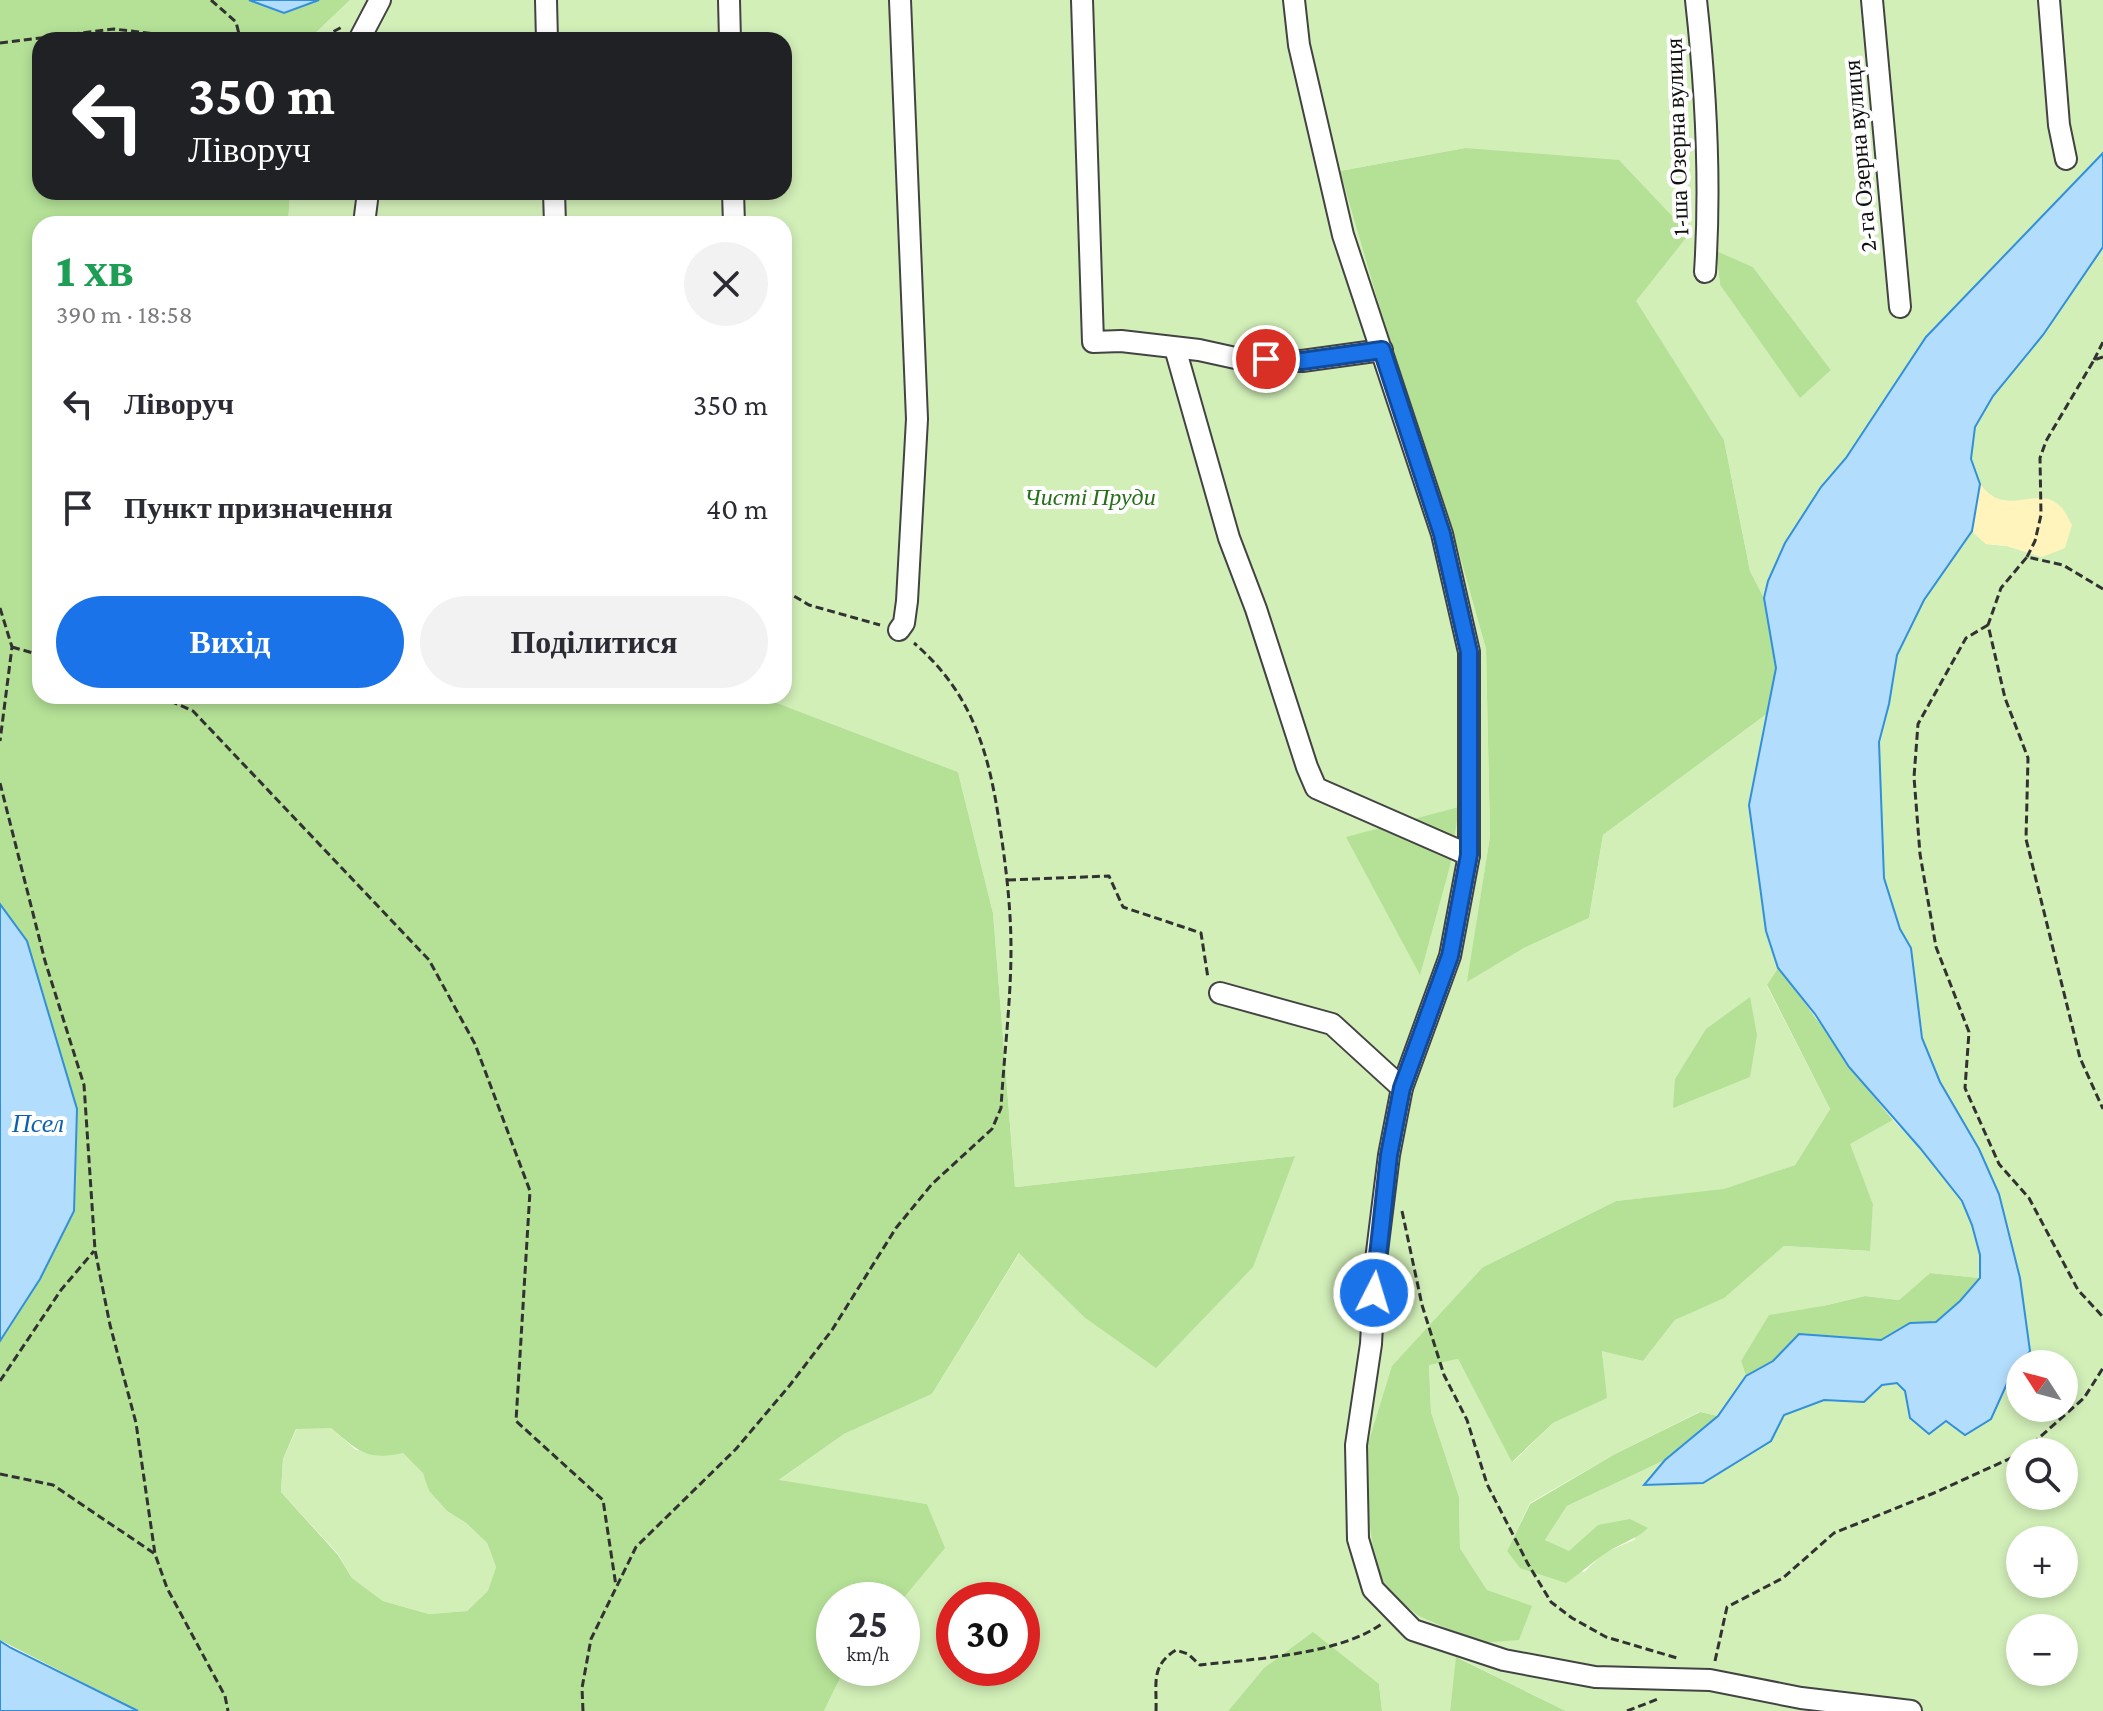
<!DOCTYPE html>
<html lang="uk">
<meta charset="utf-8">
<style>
:root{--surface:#fff;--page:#f2f2f3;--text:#2b2b33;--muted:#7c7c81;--accent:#1a73e8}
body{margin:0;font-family:"Crimson Pro",serif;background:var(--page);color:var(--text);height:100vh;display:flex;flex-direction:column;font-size:30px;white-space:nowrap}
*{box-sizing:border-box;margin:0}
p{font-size:26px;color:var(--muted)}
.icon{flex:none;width:44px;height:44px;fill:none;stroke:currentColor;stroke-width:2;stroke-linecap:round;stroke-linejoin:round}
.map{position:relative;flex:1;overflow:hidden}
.sheet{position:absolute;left:32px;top:216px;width:760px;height:488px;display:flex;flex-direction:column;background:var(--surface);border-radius:24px;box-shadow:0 4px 12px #0003}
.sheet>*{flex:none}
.guide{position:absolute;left:32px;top:32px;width:760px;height:168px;border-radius:24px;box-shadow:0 4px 12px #0003;background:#202124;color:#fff;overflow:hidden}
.needle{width:52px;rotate:306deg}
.controls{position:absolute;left:2006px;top:1350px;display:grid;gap:16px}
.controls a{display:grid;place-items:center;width:72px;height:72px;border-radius:50%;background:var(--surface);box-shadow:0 4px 12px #0003;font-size:40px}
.speed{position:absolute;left:816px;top:1582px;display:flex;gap:16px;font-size:40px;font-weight:700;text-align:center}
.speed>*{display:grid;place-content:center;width:104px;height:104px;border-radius:50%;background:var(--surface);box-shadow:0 4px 12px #0003;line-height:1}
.speed small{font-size:20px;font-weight:400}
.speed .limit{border:12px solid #d22;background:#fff;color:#111}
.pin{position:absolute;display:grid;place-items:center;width:68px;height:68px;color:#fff;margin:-34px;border:4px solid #fff;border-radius:50%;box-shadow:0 2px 8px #0007}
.me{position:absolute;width:88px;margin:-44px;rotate:5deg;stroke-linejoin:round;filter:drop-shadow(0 0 6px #0008)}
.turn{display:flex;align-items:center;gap:28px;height:168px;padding:0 24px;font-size:36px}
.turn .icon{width:104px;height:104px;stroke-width:2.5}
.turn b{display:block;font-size:56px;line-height:68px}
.round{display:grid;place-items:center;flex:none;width:84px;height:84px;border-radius:42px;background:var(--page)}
.summary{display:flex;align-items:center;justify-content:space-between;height:136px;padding:0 24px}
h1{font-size:48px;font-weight:800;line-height:60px;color:#1e9e55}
.button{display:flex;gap:16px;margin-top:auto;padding:16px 24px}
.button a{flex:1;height:92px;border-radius:48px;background:var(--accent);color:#fff;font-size:32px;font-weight:800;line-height:92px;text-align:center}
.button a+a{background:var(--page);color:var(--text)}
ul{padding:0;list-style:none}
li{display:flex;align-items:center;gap:24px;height:104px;padding:0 24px}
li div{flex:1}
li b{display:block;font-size:30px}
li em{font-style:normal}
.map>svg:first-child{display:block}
.green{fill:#d2efb8;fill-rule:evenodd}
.forest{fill:#b4e196;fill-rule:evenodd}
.sand{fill:#fff4bc}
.water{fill:#b3ddfc;stroke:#328fdb;stroke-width:2}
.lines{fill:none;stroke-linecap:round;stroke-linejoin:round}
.minor-casing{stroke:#434343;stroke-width:24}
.path{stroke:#323232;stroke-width:3;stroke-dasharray:8 4;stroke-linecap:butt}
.minor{stroke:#fff;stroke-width:20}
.route-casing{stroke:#114b97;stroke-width:20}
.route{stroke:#1a73e8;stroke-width:14}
.labels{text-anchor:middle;stroke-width:8;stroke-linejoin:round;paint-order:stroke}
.street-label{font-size:24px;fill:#101010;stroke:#fff}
.park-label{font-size:24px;font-style:italic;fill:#267018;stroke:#fff}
.water-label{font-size:26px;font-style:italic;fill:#0b60b1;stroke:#fff}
</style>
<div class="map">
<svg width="2103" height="1711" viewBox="0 0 2103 1711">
<rect width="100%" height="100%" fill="#fffdf4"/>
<g class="green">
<path d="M350,0H2103V153L1926,337L1846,458L1821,487L1785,543L1768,581L1764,598L1750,571L1724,440L1635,301L1465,148L1340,171L1453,532L1486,649L1490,836L1468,981L1524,948L1589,918L1603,835L1768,713L1749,805L1766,931L1778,968L1767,986L1830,1109L1795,1165L1724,1190L1616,1201L1483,1267L1368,1444L1487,1590L1460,1548L1459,1497L1431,1412L1429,1364L1458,1359L1513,1462L1553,1423L1606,1398L1602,1350L1643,1361L1675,1320L1724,1297L1784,1246L1869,1251L1873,1204L1849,1144L1893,1120L1920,1148L1962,1201L1972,1225L1980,1255V1278L1930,1273L1899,1300L1865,1296L1823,1306L1741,1361L1746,1376L1718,1416L1699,1412L1615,1454L1530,1503L1507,1551L1584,1572L1604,1553L1636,1539L1599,1525L1569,1552L1545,1540L1567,1506L1665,1460L1645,1485L1771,1441L1784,1415L1824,1400L1864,1402L1882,1385L1897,1383L1905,1391L1910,1418L1929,1434L1946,1420L1965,1435L1991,1419L2009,1379L2030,1351L2020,1278L1999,1194L1979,1149L1940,1082L1922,1038L1911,948L1900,929L1884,878L1879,742L1889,704L1897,655L1924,600L1972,531L1986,544L2007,546L2042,557L2001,502L1986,492L1980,484L1971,459L1975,427L1993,396L2043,335L2103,247V1711H1566L1457,1657L1450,1711H1382L1379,1684L1263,1669L1228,1711H824L845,1668H902V1600L944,1548L927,1504L778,1481L844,1434L932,1394L1020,1252L1084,1317L1295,1156L1015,1187L993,913L958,772L759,696H784V224H288L290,192H784V40H308ZM1716,252L1753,267L1831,370L1800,397L1720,285ZM2020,1364H2064V1408H2020ZM2020,1452H2064V1496H2020ZM2020,1540H2064V1584H2020ZM954,1600H1022V1668H954ZM2020,1628H2064V1672H2020Z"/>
<path d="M297,1428H331L356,1450L403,1453L424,1473L429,1491L447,1511L466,1523L487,1543L496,1567L489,1591L467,1611L429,1614L383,1601L352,1578L338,1554L281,1492L283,1459Z"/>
</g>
<g class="forest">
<path d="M0,0H249L284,13L319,0H350L308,40H40V192H290L288,224H40V696H759L958,772L993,913L1015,1187L1295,1156L1253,1267L1156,1368L1084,1317L1019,1253L932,1394L844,1434L779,1480L927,1504L945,1548L902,1600H834V1668H845L824,1711H138L0,1640V1341L40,1279L74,1211L77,1109L27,941L0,904ZM331,1428C358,1451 367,1461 403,1453L423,1473L429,1491L447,1511L466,1523L487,1543L496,1567L488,1591L467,1611L429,1614L383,1601L352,1578L338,1555L281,1492L283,1459L296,1429Z"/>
<path d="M1465,148L1619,160L1689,234L1636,301L1724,440L1750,571L1764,598L1776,668L1768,713L1603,835L1589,918L1524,948L1467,982L1490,836L1486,649L1453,532L1400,377L1340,171Z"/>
<path d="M1716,251L1753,267L1831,370L1800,398L1720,285Z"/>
<path d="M1459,807L1450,866L1420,975L1346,837Z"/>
<path d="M1778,968C1818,1018 1852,1072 1893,1120L1850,1144L1873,1204L1870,1251L1784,1246L1724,1298L1675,1320L1643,1361L1602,1351L1607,1398L1553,1423L1512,1462L1458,1359L1429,1365L1431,1412L1459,1497L1460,1548L1487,1590L1532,1606L1519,1640L1480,1643L1419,1616L1378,1584L1369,1519L1368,1444L1392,1366L1483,1267L1616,1201L1724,1189L1795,1165L1830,1109L1767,985Z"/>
<path d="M1750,997L1757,1035L1750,1077L1673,1108L1675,1079L1706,1029Z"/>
<path d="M1930,1273L1980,1278L1960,1301L1936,1322L1910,1323L1881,1340L1799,1334L1773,1361L1746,1376L1741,1361L1769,1315L1823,1306L1865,1296L1899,1300Z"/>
<path d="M1700,1412L1718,1416L1665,1460L1567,1506L1545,1540L1569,1551L1598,1525L1630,1519L1648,1528C1634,1541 1618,1544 1603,1555C1590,1564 1580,1574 1566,1583L1520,1568L1507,1551L1530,1504L1615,1454Z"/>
<path d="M1313,1632L1379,1684L1382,1711H1228L1263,1669Z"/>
<path d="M1456,1657L1566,1711H1450Z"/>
</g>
<path class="sand" d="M1980,484C2007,521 2038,481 2062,508C2066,513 2069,520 2072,525L2065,548L2042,557L2007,546L1986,544L1972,531Z"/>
<g class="water">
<path d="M249,0H319L284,13Z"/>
<path d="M2103,153V247L2043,335L1993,396L1975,427L1971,459L1980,484L1972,531L1924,600L1897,655L1889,704L1879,742L1884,878L1900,929L1911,948L1922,1038L1940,1082L1979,1149L1999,1194L2020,1278L2030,1351L2009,1379L1991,1419L1965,1435L1946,1421L1929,1434L1910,1418L1905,1391L1897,1383L1882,1385L1864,1402L1824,1400L1784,1415L1771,1441L1703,1483L1644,1485L1665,1460L1718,1416L1746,1376L1773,1361L1799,1334L1881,1340L1910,1323L1936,1322L1960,1301L1980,1278V1255L1972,1225L1962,1201L1920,1148L1849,1067L1815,1014L1778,968L1766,931L1749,805L1776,668L1764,598L1768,581L1785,543L1821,487L1846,458L1926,337Z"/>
<path d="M0,904L27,941L77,1109L74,1211L40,1279L0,1341Z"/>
<path d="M0,1641L11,1648L138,1711H0Z"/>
</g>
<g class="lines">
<g class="minor-casing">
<g id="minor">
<path d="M546,0L547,40"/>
<path d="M729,0L730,40"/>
<path d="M1082,0L1093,342L1121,341L1199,350L1240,359L1302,361L1382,350"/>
<path d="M1294,0L1299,45L1343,235L1442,534L1469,652V855L1450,956L1402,1088L1389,1155L1375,1268L1371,1344L1356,1445L1358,1539L1373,1589L1413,1630L1504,1660L1595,1677L1710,1680L1801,1698L1911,1711"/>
<path d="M1696,0C1706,90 1711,181 1705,272"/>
<path d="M1872,0L1900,307"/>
<path d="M2049,0L2059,125L2066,159"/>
<path d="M359,40L380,0"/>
<path d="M554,192L555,224"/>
<path d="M733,192L734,224"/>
<path d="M364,224L368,192"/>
<path d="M1175,348L1229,538L1256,609L1307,767L1316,788L1469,855"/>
<path d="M899,630L904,623L907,601L917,419L900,0"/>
<path d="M1220,993L1332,1024L1402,1088"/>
</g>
</g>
<g class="path">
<path d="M211,0L236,22L239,34"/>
<path d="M0,43L114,29L179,37L239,34L275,37L327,35L344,26"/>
<path d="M2094,360L2103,342"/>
<path d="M2027,557L2035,541L2041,515L2040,458L2046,441L2094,360L2103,357"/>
<path d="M2103,589L2063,565L2027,557L2001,588L1988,625L2005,698L2028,758L2026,839L2080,1058L2103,1109"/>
<path d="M784,590L809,605L880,625"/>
<path d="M0,608L12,647L0,741"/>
<path d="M1988,625L1966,638L1918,724L1914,777L1920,854L1936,947L1969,1032L1965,1088L1999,1164L2029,1198L2078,1290L2103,1317"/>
<path d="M12,647L40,655"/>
<path d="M159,696L193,711L429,960L475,1044L530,1191L516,1421L603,1500L616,1586"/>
<path d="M0,783L45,961L84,1085L95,1250L110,1325L136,1423L155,1554L167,1588L225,1696L228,1711"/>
<path d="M1008,880L1109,876L1123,907L1201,933L1208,978"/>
<path d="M1402,1211L1422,1305L1444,1375L1467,1420L1487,1484L1528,1564L1551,1602L1572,1618L1606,1637L1677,1658"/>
<path d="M0,1381L61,1290L94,1251"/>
<path d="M2023,1452L2084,1398L2103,1368"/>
<path d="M0,1474L53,1485L155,1554"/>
<path d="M1715,1661L1727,1607L1783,1578L1834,1533L1934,1493L2020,1454"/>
<path d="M583,1711L582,1688L591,1639L636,1547L736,1449L790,1385L832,1330L896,1228L932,1184L992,1129L1001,1108C1004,1055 1011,1001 1011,949C1011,908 1006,867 1000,827C989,753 973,694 914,643"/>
<path d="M1156,1711C1157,1684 1150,1666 1176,1650L1188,1654L1200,1665C1252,1659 1340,1655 1383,1623"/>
<path d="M1627,1711L1658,1699"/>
</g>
<use href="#minor" class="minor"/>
</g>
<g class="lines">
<g class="route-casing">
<path id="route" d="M1266,359L1302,361L1382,350L1442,534L1469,652V855L1450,956L1402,1088L1389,1155L1374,1293"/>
</g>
<use href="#route" class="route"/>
</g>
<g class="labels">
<g class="street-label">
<text transform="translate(1677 137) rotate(-92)" y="8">1-ша Озерна вулиця</text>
<text transform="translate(1860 156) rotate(-95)" y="8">2-га Озерна вулиця</text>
</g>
<g class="park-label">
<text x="1090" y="505">Чисті Пруди</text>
</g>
<g class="water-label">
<text x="38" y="1132">Псел</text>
</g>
</g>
</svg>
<div class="controls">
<a><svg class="needle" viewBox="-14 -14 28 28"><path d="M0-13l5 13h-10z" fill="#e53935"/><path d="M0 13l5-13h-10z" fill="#7c7c81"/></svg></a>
<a><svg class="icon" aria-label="search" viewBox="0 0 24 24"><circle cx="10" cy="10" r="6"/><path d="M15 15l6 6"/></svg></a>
<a>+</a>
<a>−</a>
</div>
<div class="speed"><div>25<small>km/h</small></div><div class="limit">30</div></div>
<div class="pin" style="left:1266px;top:359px;background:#d93025"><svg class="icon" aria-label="arrive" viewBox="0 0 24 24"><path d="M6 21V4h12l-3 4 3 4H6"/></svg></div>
<svg class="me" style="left:1374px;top:1293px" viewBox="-20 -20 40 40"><circle r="17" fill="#1a73e8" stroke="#fff" stroke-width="3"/><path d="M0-11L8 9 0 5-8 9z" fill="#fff"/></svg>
<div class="guide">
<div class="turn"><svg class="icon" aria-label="left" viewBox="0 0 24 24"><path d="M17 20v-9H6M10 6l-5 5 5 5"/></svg><div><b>350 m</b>Ліворуч</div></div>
</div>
<section class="sheet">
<div class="summary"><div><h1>1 хв</h1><p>390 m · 18:58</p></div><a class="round"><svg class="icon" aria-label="close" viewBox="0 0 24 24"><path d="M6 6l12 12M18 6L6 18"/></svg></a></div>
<ul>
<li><svg class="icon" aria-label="left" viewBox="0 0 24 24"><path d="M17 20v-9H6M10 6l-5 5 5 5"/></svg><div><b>Ліворуч</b></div><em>350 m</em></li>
<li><svg class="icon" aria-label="arrive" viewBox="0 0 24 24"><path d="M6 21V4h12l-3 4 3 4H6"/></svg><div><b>Пункт призначення</b></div><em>40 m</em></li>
</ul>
<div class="button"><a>Вихід</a><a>Поділитися</a></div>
</section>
</div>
